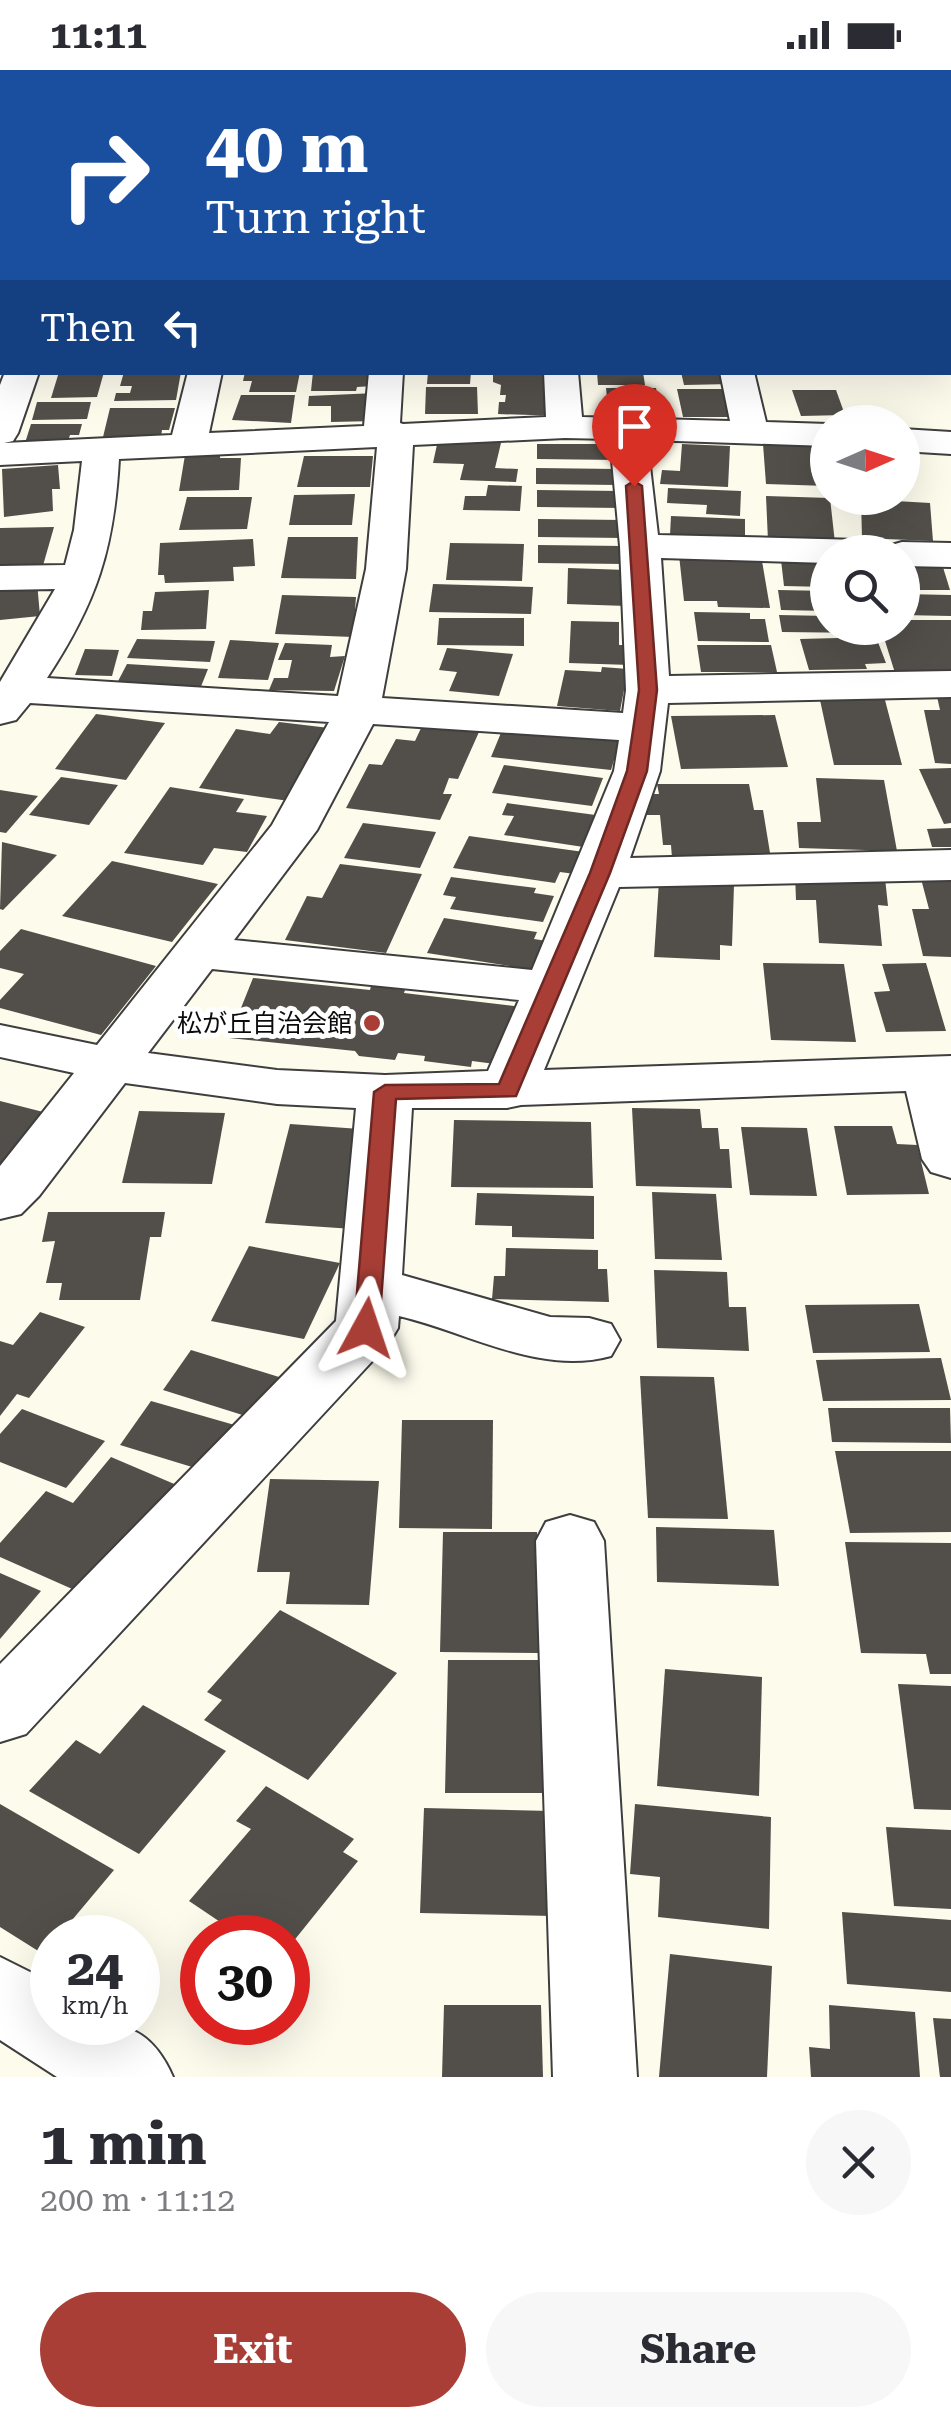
<!DOCTYPE html>
<meta charset="utf-8">
<style>
:root{--surface:#fff;--page:#f7f7f7;--text:#2b2b33;--muted:#7c7c81;--accent:#a83e36}
body{margin:0;font-family:"Roboto Serif","Noto Sans JP",serif;background:var(--page);color:var(--text);height:100vh;display:flex;flex-direction:column;font-size:38px;white-space:nowrap}
*{box-sizing:border-box;margin:0}
p{font-size:32px;color:var(--muted)}
.icon{flex:none;width:55px;height:55px;fill:none;stroke:currentColor;stroke-width:2;stroke-linecap:round;stroke-linejoin:round}
.map{position:relative;height:2007px;overflow:hidden}
.drawer{display:flex;flex-direction:column;background:var(--surface);flex:1}
.drawer>*{flex:none}
.hud{position:absolute;left:0px;top:0px;width:952px;height:305px;box-shadow:0 10px 40px #0002;background:#1a4fa0;color:#fff;overflow:hidden}
.needle{width:65px;rotate:87deg}
.buttons{position:absolute;left:810px;top:335px;display:grid;gap:20px}
.buttons a{display:grid;place-items:center;width:110px;height:110px;border-radius:50%;background:var(--surface);box-shadow:0 10px 40px #0002;font-size:50px}
.speed{position:absolute;left:30px;top:1845px;display:flex;gap:20px;font-size:50px;font-weight:700;text-align:center}
.speed>*{display:grid;place-content:center;width:130px;height:130px;border-radius:50%;background:var(--surface);box-shadow:0 10px 40px #0002;line-height:1}
.speed small{font-size:25px;font-weight:400}
.speed .limit{border:15px solid #d22;background:#fff;color:#111}
.pin{position:absolute;display:grid;place-items:center;width:85px;height:85px;color:#fff;margin:-102px -42px;border-radius:50% 50% 50% 0;rotate:-45deg;box-shadow:0 0 10px #0007}
.pin .icon{rotate:45deg}
.me{position:absolute;width:110px;margin:-55px;rotate:5deg;stroke-linejoin:round;filter:drop-shadow(0 0 8px #0008)}
.turn{display:flex;align-items:center;gap:35px;height:210px;padding:0 40px;font-size:45px}
.turn .icon{width:130px;height:130px;stroke-width:2.5}
.turn b{display:block;font-size:70px;line-height:85px}
.then{display:flex;align-items:center;height:95px;padding:0 40px;background:#0003;gap:20px;font-size:38px}
.round{display:grid;place-items:center;flex:none;width:105px;height:105px;border-radius:52px;background:var(--page)}
.headline{display:flex;align-items:center;justify-content:space-between;height:170px;padding:0 40px}
h1{font-size:60px;font-weight:700;line-height:75px}
.primary-button{display:flex;gap:20px;margin-top:auto;padding:20px 40px}
.primary-button a{flex:1;height:115px;border-radius:60px;background:var(--accent);color:#fff;font-size:40px;font-weight:700;line-height:115px;text-align:center}
.primary-button a+a{background:var(--page);color:var(--text)}
.status{display:flex;justify-content:space-between;align-items:center;height:70px;padding:0 50px;background:var(--surface);direction:ltr}
.status svg{height:28px;fill:currentColor}
.map>svg:first-child{display:block}
.building{fill:#524e49}
.lines{fill:none;stroke-linecap:round;stroke-linejoin:round}
.minor-casing{stroke:#3e3e3e;stroke-width:4}
.minor{fill:#fff;fill-rule:evenodd}
.route{fill:#a83e36;stroke:#6d2823;stroke-width:2.5}
.poi-dot{fill:#a83e36;stroke:#fff;stroke-width:4}
.labels{text-anchor:middle;stroke-width:10;stroke-linejoin:round;paint-order:stroke}
.poi-label{font-size:25px;fill:#0b0b0b;stroke:#fff;text-anchor:end}
</style>
<div class="status"><b>11:11</b><svg viewBox="0 0 49 12"><path d="M0 12V9h3v3zM5 12V6h3v6zM10 12V3h3v9zM15 12V0h3v12zM26 1h20v11H26zM47 4h2v5h-2z"/></svg></div>
<div class="map">
<svg width="951" height="2007" viewBox="0 0 951 2007">
<rect width="100%" height="100%" fill="#fcfbec"/>
<g class="building">
<path d="M59,302H104L97,327L51,328Z"/>
<path d="M124,302H181L176,330L114,331L116,323H130L132,316H120Z"/>
<path d="M245,302H300L296,322H249L252,311H243Z"/>
<path d="M313,302H380L373,316L357,317L356,321H311Z"/>
<path d="M428,302H471L470,314H427Z"/>
<path d="M493,302H554L562,346L498,344L499,332H505L506,325H500L501,315L493,312Z"/>
<path d="M597,302H643L645,315H598Z"/>
<path d="M681,302H729L732,314L684,315Z"/>
<path d="M426,317H477L478,344H425Z"/>
<path d="M606,318H656L661,345H616L615,328H607Z"/>
<path d="M677,319H732L739,347H683Z"/>
<path d="M792,320H836L845,345L801,346Z"/>
<path d="M376,323V351L331,352V336H308L309,326Z"/>
<path d="M241,325H295L291,353L232,350Z"/>
<path d="M37,332H91L87,349L32,350Z"/>
<path d="M110,338H175L169,360H162L161,367H103Z"/>
<path d="M31,354H82L79,365H70L68,371L25,373Z"/>
<path d="M438,370L501,373L495,398L518,399L516,412L460,410L464,394L433,393Z"/>
<path d="M537,374H618V390L537,389Z"/>
<path d="M682,374L730,376L728,417L660,414L662,400L680,401Z"/>
<path d="M763,374L824,376L828,416L766,414Z"/>
<path d="M902,380H907L910,420H902Z"/>
<path d="M220,384V388H241L239,420L179,421L185,385Z"/>
<path d="M304,386H373L370,417H297Z"/>
<path d="M58,395L60,419H52L53,441L4,447L2,399Z"/>
<path d="M536,398L617,399L618,415L536,414Z"/>
<path d="M488,415L522,416L520,441L463,440L465,426H486Z"/>
<path d="M668,418L741,421L740,446L706,444L707,435L667,433Z"/>
<path d="M537,420L620,421L621,438L537,437Z"/>
<path d="M355,424L352,455H289L294,425Z"/>
<path d="M766,426L830,428L835,473L768,471Z"/>
<path d="M187,427H252L247,459L179,460Z"/>
<path d="M861,429L930,433L933,471L862,468Z"/>
<path d="M671,446L745,449V468L670,465Z"/>
<path d="M538,449L623,450L624,468L538,467Z"/>
<path d="M54,457L42,499L0,500V458Z"/>
<path d="M288,467H358L356,509L281,508Z"/>
<path d="M253,469L255,496L233,497L234,511L165,513L164,505H158L160,473Z"/>
<path d="M450,473L524,474L522,511L446,510Z"/>
<path d="M538,475L624,476L625,494L538,493Z"/>
<path d="M679,485H761L770,538L718,537L717,531H684Z"/>
<path d="M781,490L828,491V517L784,516Z"/>
<path d="M902,494H942L950,520H902Z"/>
<path d="M568,498L627,500V536L567,534Z"/>
<path d="M37,512L40,546L0,550V515Z"/>
<path d="M433,514L533,517L531,544L429,542Z"/>
<path d="M209,520L206,559L141,560L143,541H152L155,522Z"/>
<path d="M778,520L828,521V541L781,540Z"/>
<path d="M902,524L951,525V546L902,545Z"/>
<path d="M282,525L356,527L353,567L275,564Z"/>
<path d="M694,542L750,543V549H765L769,572L698,571Z"/>
<path d="M779,545L828,546V558H869L870,563L782,562Z"/>
<path d="M439,548H524V576L437,575Z"/>
<path d="M902,550H951V602L895,603L881,558H902Z"/>
<path d="M571,551L619,552V575H630V595L569,593Z"/>
<path d="M876,567L886,593L865,594L867,599L809,600L800,569Z"/>
<path d="M137,569L215,571L210,592L127,588Z"/>
<path d="M230,570L279,573L268,610L218,608Z"/>
<path d="M285,573L332,575L330,587L345,586L334,621L269,620L274,608H288L292,590H278Z"/>
<path d="M697,575H771L777,602H701Z"/>
<path d="M447,578L513,584L499,626L449,621L457,602L439,600Z"/>
<path d="M85,579L119,580L112,606L75,605Z"/>
<path d="M127,594L208,599L200,619L116,615Z"/>
<path d="M602,597L628,599L620,641L557,636L565,600L601,602Z"/>
<path d="M936,622H951V694L935,693L924,640H940Z"/>
<path d="M820,630H885L902,695H834Z"/>
<path d="M96,644L165,653L126,710L55,699Z"/>
<path d="M775,645L788,697L681,699L671,646Z"/>
<path d="M279,652L329,658L289,731L199,718L236,659L270,664Z"/>
<path d="M422,656L479,662L458,709L449,708L443,724H452L440,750L346,738L369,694L382,695L396,669L415,671Z"/>
<path d="M503,658L620,670L611,700L491,687Z"/>
<path d="M504,695L603,708L592,736L492,723Z"/>
<path d="M951,698V753L944,754L919,699Z"/>
<path d="M61,707L118,715L89,755L29,745Z"/>
<path d="M816,708L884,710L897,781L799,778L797,752H821Z"/>
<path d="M657,714H749L754,740H763L771,789L672,788L671,775H663L660,745H647L644,724H659Z"/>
<path d="M170,717L244,729L236,742L267,746L247,782L214,778L203,795L124,783Z"/>
<path d="M0,720L38,726L6,763L0,762Z"/>
<path d="M507,733L603,746L590,778L504,765L514,746L502,745Z"/>
<path d="M363,753L436,762L420,798L344,788Z"/>
<path d="M951,758V777H932L927,759Z"/>
<path d="M469,766L584,782L575,804L560,802L555,813L453,798Z"/>
<path d="M2,772L57,785L3,840L0,839Z"/>
<path d="M112,791L218,814L172,872L62,846Z"/>
<path d="M340,794L422,804L386,883L285,870L307,826L322,828Z"/>
<path d="M795,804L885,808L888,836L878,835L882,876L819,873L816,830H796Z"/>
<path d="M920,805H951V887L923,886L912,839H929Z"/>
<path d="M451,807L536,818L534,823L554,826L543,852L450,839L456,827L443,825Z"/>
<path d="M659,811L734,815L732,876L720,875V890L654,887Z"/>
<path d="M444,848L537,862L534,869L547,871L535,900L427,883Z"/>
<path d="M21,859L156,896L101,965L0,938V930L24,904L0,898V881Z"/>
<path d="M763,893L844,894L856,972L771,970Z"/>
<path d="M926,893L946,961L886,962L874,922L890,921L882,894Z"/>
<path d="M253,908L370,920L371,916L405,920L404,923L522,937L503,995L472,991L471,997L424,991L425,986L398,983L395,990L359,986L355,981L229,968Z"/>
<path d="M0,1031L51,1044L0,1116Z"/>
<path d="M632,1038L700,1039L702,1058H718L720,1079H729L732,1118L636,1116Z"/>
<path d="M139,1041L225,1043L212,1114L122,1113Z"/>
<path d="M454,1050L591,1052L593,1118L451,1117Z"/>
<path d="M290,1054L374,1060L353,1159L265,1153Z"/>
<path d="M834,1056H892L897,1074L917,1075L929,1124L847,1125Z"/>
<path d="M741,1057L807,1058L817,1126L750,1125Z"/>
<path d="M652,1122L716,1124L722,1190L655,1189Z"/>
<path d="M477,1123L594,1126V1169L512,1167V1156L475,1155Z"/>
<path d="M48,1142H165L161,1167H150L140,1230H59L62,1213H46L55,1171L42,1172Z"/>
<path d="M249,1176L340,1193L304,1269L211,1251Z"/>
<path d="M506,1178L598,1180V1199H607L609,1232L492,1229L494,1206H505Z"/>
<path d="M654,1200L727,1202L729,1237H746L749,1281L657,1278Z"/>
<path d="M919,1234L930,1282L813,1283L805,1235Z"/>
<path d="M40,1242L85,1257L29,1328L17,1324L0,1346V1271L13,1275Z"/>
<path d="M191,1280L279,1307L252,1348L163,1320Z"/>
<path d="M941,1288L951,1330L823,1331L816,1290Z"/>
<path d="M640,1306L714,1307L728,1449L648,1448Z"/>
<path d="M151,1331L245,1358L215,1404L120,1375Z"/>
<path d="M828,1338H950L951,1373L832,1372Z"/>
<path d="M22,1339L105,1371L66,1418L0,1392V1364Z"/>
<path d="M402,1350H493L492,1459L399,1458Z"/>
<path d="M835,1381H951V1462L850,1463Z"/>
<path d="M111,1387L179,1416L88,1526L0,1487V1473L46,1421L73,1433Z"/>
<path d="M270,1409L379,1411L369,1535L286,1534L290,1502H257Z"/>
<path d="M656,1457L774,1460L779,1516L657,1512Z"/>
<path d="M443,1462H537L538,1583L440,1582Z"/>
<path d="M845,1472L951,1473V1604H930L926,1584L861,1583Z"/>
<path d="M0,1503L41,1521L0,1569Z"/>
<path d="M280,1540L397,1603L308,1710L204,1650L222,1630L207,1622Z"/>
<path d="M448,1590H547L550,1723H445Z"/>
<path d="M665,1599L762,1607L759,1726L657,1716Z"/>
<path d="M898,1614L951,1616V1740L914,1739Z"/>
<path d="M143,1635L226,1681L139,1784L29,1721L76,1670L100,1684Z"/>
<path d="M266,1716L354,1769L343,1782L358,1791L288,1878V1868H244L189,1831L251,1759L236,1751Z"/>
<path d="M0,1734L114,1800L57,1868H52L43,1884L0,1857Z"/>
<path d="M635,1734L771,1747L769,1859L658,1847L660,1807L630,1804Z"/>
<path d="M424,1738L551,1741L552,1846L420,1843Z"/>
<path d="M886,1757L951,1760V1839L894,1836Z"/>
<path d="M842,1842L951,1850V1922L847,1914Z"/>
<path d="M670,1884L772,1896L767,2007H659Z"/>
<path d="M444,1935H541L543,2007H442Z"/>
<path d="M829,1935L915,1942L920,2007H811L809,1977L830,1979Z"/>
<path d="M933,1948L951,1949V2007H940Z"/>
</g>
<g class="lines">
<g class="minor-casing">
<g id="minor">
<rect x="0" y="153" width="2" height="18"/>
<path d="M5,302H39L18,363L13,371L4,373L172,365L188,302H222L209,363L364,356L369,302H403L400,353L403,354L546,347L544,302H578L582,347L730,351L720,302H754L766,352L828,354V376L647,370L658,465L860,470L874,474L880,482H828V493L661,488L669,606L951,601V627L668,633L660,701L630,788L951,780V810L619,817L544,1000L951,986V1108L931,1102L922,1089L906,1021L521,1035L507,1038H412L402,1205L550,1247L589,1248L611,1254L620,1270L611,1286C540,1306 468,1262 399,1246L398,1258L389,1273L26,1664L0,1672V1594L336,1251L356,1038L277,1034L125,1013L39,1126L21,1144L0,1149V1096L74,1003L0,987V955L97,975L272,755L329,652L30,633L16,650L0,654V612L55,519L0,520V496L65,495L74,460L82,391L0,395V315ZM565,368L610,369L620,476L626,620L623,643L382,628L406,499L413,375ZM377,377L366,499L338,626L47,608C97,532 114,479 119,389ZM373,654L619,670L614,701L532,900L234,870L317,760ZM212,899L519,930L488,1001L385,1005L277,1000L148,983Z"/>
<path d="M902,359L951,362V384L902,381Z"/>
<path d="M902,472L951,473V497L902,496V482H883L888,476Z"/>
<path d="M570,1445L594,1452L604,1471L637,2007H553L536,1471L546,1452Z"/>
<path d="M0,1887L52,1913V1952C110,1952 147,1947 173,2007H57L0,1970Z"/>
</g>
</g>
<use href="#minor" class="minor"/>
</g>
<path class="route" d="M634,411L642,416L657,620L647,701L610,803L516,1026L396,1029L379,1258L376,1264H357L354,1258L374,1022L385,1015L499,1014L590,803L627,701L639,620L626,416Z"/>
<circle class="poi-dot" cx="372" cy="953" r="10"/>
<g class="labels">
<g class="poi-label">
<text x="352" y="962">松が丘自治会館</text>
</g>
</g>
</svg>
<div class="buttons">
<a><svg class="needle" viewBox="-14 -14 28 28"><path d="M0-13l5 13h-10z" fill="#e53935"/><path d="M0 13l5-13h-10z" fill="#7c7c81"/></svg></a>
<a><svg class="icon" aria-label="search" viewBox="0 0 24 24"><circle cx="10" cy="10" r="6"/><path d="M15 15l6 6"/></svg></a>
</div>
<div class="speed"><div>24<small>km/h</small></div><div class="limit">30</div></div>
<div class="pin" style="left:634px;top:416px;background:#d93025"><svg class="icon" aria-label="arrive" viewBox="0 0 24 24"><path d="M6 21V4h12l-3 4 3 4H6"/></svg></div>
<svg class="me" style="left:366px;top:1258px" viewBox="-20 -20 40 40"><path d="M0-17L14 15 0 8-14 15z" fill="#a83e36" stroke="#fff" stroke-width="4"/></svg>
<div class="hud">
<div class="turn"><svg class="icon" aria-label="right" viewBox="0 0 24 24"><path d="M7 20v-9h11M14 6l5 5-5 5"/></svg><div><b>40 m</b>Turn right</div></div>
<div class="then">Then<svg class="icon" aria-label="left" viewBox="0 0 24 24"><path d="M17 20v-9H6M10 6l-5 5 5 5"/></svg></div>
</div>
</div>
<section class="drawer">
<div class="headline"><div><h1>1 min</h1><p>200 m · 11:12</p></div><a class="round"><svg class="icon" aria-label="close" viewBox="0 0 24 24"><path d="M6 6l12 12M18 6L6 18"/></svg></a></div>
<div class="primary-button"><a>Exit</a><a>Share</a></div>
</section>
